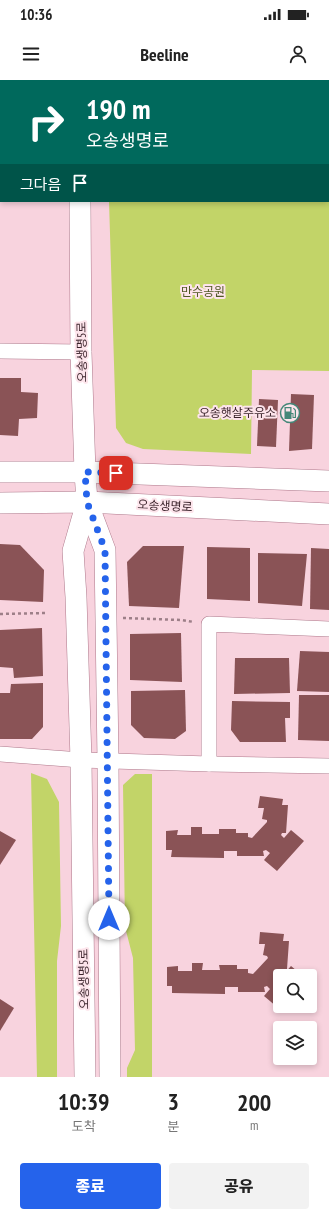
<!DOCTYPE html>
<html lang="ko">
<meta charset="utf-8">
<style>
:root{--surface:#fff;--page:#f2f2f2;--text:#222;--muted:#767676;--accent:#2563eb}
body{margin:0;font-family:"PT Sans Narrow","Noto Sans KR",sans-serif;background:var(--page);color:var(--text);height:100vh;display:flex;flex-direction:column;font-size:15px;white-space:nowrap}
*{box-sizing:border-box;margin:0}
p{font-size:13px;color:var(--muted)}
.icon{flex:none;width:22px;height:22px;fill:none;stroke:currentColor;stroke-width:2;stroke-linecap:round;stroke-linejoin:round}
.map{position:relative;height:997px;overflow:hidden}
.drawer{display:flex;flex-direction:column;background:var(--surface);flex:1}
.drawer>*{flex:none}
.top-card{position:absolute;left:0px;top:0px;width:329px;height:122px;box-shadow:0 2px 6px #0003;background:#00695c;color:#fff;overflow:hidden}
.buttons{position:absolute;left:273px;top:889px;display:grid;gap:8px}
.buttons a{display:grid;place-items:center;width:44px;height:44px;border-radius:4px;background:var(--surface);box-shadow:0 2px 6px #0003;font-size:20px}
.pin{position:absolute;display:grid;place-items:center;width:34px;height:34px;color:#fff;margin:-17px;border-radius:8px;box-shadow:0 2px 6px #0006}
.me{position:absolute;width:44px;margin:-22px;rotate:0deg;stroke-linejoin:round;filter:drop-shadow(0 0 3px #0008)}
.turn{display:flex;align-items:center;gap:14px;height:84px;padding:0 20px;font-size:18px}
.turn .icon{width:52px;height:52px;stroke-width:2.5}
.turn b{display:block;font-size:28px;line-height:34px}
.then{display:flex;align-items:center;height:38px;padding:0 20px;background:#0003;gap:8px;font-size:15px}
.eta{display:flex;justify-content:space-evenly;align-items:center;height:68px;text-align:center}
.eta b{font-size:24px;font-weight:800;line-height:28px}
.primary-button{display:flex;gap:8px;margin-top:auto;padding:8px 20px}
.primary-button a{flex:1;height:46px;border-radius:4px;background:var(--accent);color:#fff;font-size:16px;font-weight:800;line-height:46px;text-align:center}
.primary-button a+a{background:var(--page);color:var(--text)}
.status{display:flex;justify-content:space-between;align-items:center;height:28px;padding:0 20px;background:var(--surface);direction:ltr}
.status svg{height:11px;fill:currentColor}
header{display:flex;justify-content:space-between;align-items:center;height:52px;padding:0 20px;background:var(--surface);font-size:18px;font-weight:800}
.map>svg:first-child{display:block}
.green{fill:#c2d468}
.building{fill:#8a5356}
.lines{fill:none;stroke-linecap:round;stroke-linejoin:round}
.street-casing{stroke:#ae778a;stroke-width:16}
.secondary-casing{stroke:#ae778a;stroke-width:22}
.path{stroke:#9d7f88;stroke-width:2.5;stroke-dasharray:3 3;stroke-linecap:butt}
.street{stroke:#fff;stroke-width:15}
.secondary{stroke:#fff;stroke-width:21}
.route{stroke:#2563eb;stroke-width:7;stroke-dasharray:0 12.6}
.labels{text-anchor:middle;stroke-width:4;stroke-linejoin:round;paint-order:stroke}
.park-label{font-size:12px;fill:#505826;stroke:#fde4eb}
.street-label{font-size:12px;fill:#3b242c;stroke:#fde4eb}
.poi-label{font-size:12px;fill:#3b242c;stroke:#fde4eb;text-anchor:end}
</style>
<div class="status"><b>10:36</b><svg viewBox="0 0 49 12"><path d="M0 12V9h3v3zM5 12V6h3v6zM10 12V3h3v9zM15 12V0h3v12zM26 1h20v11H26zM47 4h2v5h-2z"/></svg></div>
<header><svg class="icon" aria-label="menu" viewBox="0 0 24 24"><path d="M4 6h16M4 12h16M4 18h16"/></svg>Beeline<svg class="icon" aria-label="person" viewBox="0 0 24 24"><circle cx="12" cy="8" r="4"/><path d="M4 21q1-7 8-7t8 7"/></svg></header>
<div class="map">
<svg width="329" height="997" viewBox="0 0 329 997">
<rect width="100%" height="100%" fill="#f8d3de"/>
<g class="green">
<path d="M242,0H329V291L252,290L251,374L143,369L126,363L116,348L109,121H328V1H242Z"/>
<path d="M31,693L47,699L59,722L61,846L57,881V997H37Z"/>
<path d="M135,694H152V997H127V988L135,970L133,878L125,847L123,705Z"/>
</g>
<g class="building">
<path d="M0,298H21V312L38,313L37,338L19,339L18,356L0,355Z"/>
<path d="M291,314L314,315L312,369L289,371Z"/>
<path d="M259,319L278,320L276,367L257,366Z"/>
<path d="M0,464L20,465L44,490L43,522L0,520Z"/>
<path d="M143,466H184L179,528L129,526L127,482Z"/>
<path d="M207,467L250,468V521L207,519Z"/>
<path d="M311,468L329,469V530L310,529Z"/>
<path d="M258,473L307,474L302,526L258,523Z"/>
<path d="M42,548L43,596L14,598L13,588L0,587V550Z"/>
<path d="M181,553L182,602L130,600V554Z"/>
<path d="M300,571L329,572V612L297,611Z"/>
<path d="M235,578H289L290,613L234,614Z"/>
<path d="M43,603V647L32,659H0V613H10L11,604Z"/>
<path d="M185,610L186,651L175,659L144,658L131,645V611Z"/>
<path d="M299,615H329V661L298,660Z"/>
<path d="M232,621L290,622V638H285L286,662H240L231,650Z"/>
<path d="M260,716L283,719L282,725H288L286,753H282L281,755L284,758L291,750L304,761L277,791L264,780L270,773L266,770L263,771L264,776H237V771H224V778L171,777L172,770H166V751L178,750L177,755H191V747H202V754H219V749H236V753H248V757L252,758L267,742V740L262,739L264,728H258Z"/>
<path d="M0,751L16,760L0,785Z"/>
<path d="M260,852L284,854L283,861H289L287,889H282V892L284,894L291,886L303,896H280V924L277,927L264,916L270,909L267,906L264,907L265,912H238V907H225V914L172,913V906H167V887L178,886V891H192V883H203L202,890H220L219,885H237V889H248V893L253,894L268,878L267,876L263,875L265,864H259Z"/>
<path d="M0,919L14,928L0,951Z"/>
</g>
<g class="lines">
<g class="street-casing">
<g id="street">
<path d="M0,271L81,272"/>
<path d="M0,674L81,680L209,684L329,686"/>
<path d="M209,684V544L329,549"/>
</g>
</g>
<g class="secondary-casing">
<g id="secondary">
<path d="M80,0V1"/>
<path d="M80,121L81,272L85,392L87,422L105,470L108,681L110,997"/>
<path d="M0,392H85L329,401"/>
<path d="M0,423L87,422L329,434"/>
<path d="M85,997L81,680L76,517L73,471L87,422"/>
</g>
</g>
<g class="path">
<path d="M0,534L45,533"/>
<path d="M123,538L182,540L194,542"/>
</g>
<use href="#street" class="street"/>
<use href="#secondary" class="secondary"/>
</g>
<g class="lines">
<path class="route" d="M109,839L105,470L87,422L85,392L116,393"/>
</g>
<defs>
<g id="fuel-ring" transform="scale(1)"><circle r="9.5" fill="#fde4eb" stroke="#458778" stroke-width="1.5"/><path d="M-5.5-6h7V0h2V4h1.3V-2.5L3-4.5l.8-.8L6-3V5H2.5V1h-1V6h-7ZM-4.2-4.7v3.2H.2V-4.7Z" fill="#458778"/></g>
</defs>
<g fill-rule="evenodd">
<use href="#fuel-ring" x="290" y="333"/>
</g>
<g class="labels">
<g class="park-label">
<text x="203" y="216">만수공원</text>
</g>
<g class="street-label">
<text transform="translate(82 272) rotate(-91)" y="4">오송생명5로</text>
<text transform="translate(165 426) rotate(3)" y="4">오송생명로</text>
<text transform="translate(84 899) rotate(-91)" y="4">오송생명5로</text>
</g>
<g class="poi-label">
<text x="276" y="337">오송햇살주유소</text>
</g>
</g>
</svg>
<div class="buttons">
<a><svg class="icon" aria-label="search" viewBox="0 0 24 24"><circle cx="10" cy="10" r="6"/><path d="M15 15l6 6"/></svg></a>
<a><svg class="icon" aria-label="layers" viewBox="0 0 24 24"><path d="M12 4l9 5-9 5-9-5zM3 14l9 5 9-5"/></svg></a>
</div>
<div class="pin" style="left:116px;top:393px;background:#d93025"><svg class="icon" aria-label="arrive" viewBox="0 0 24 24"><path d="M6 21V4h12l-3 4 3 4H6"/></svg></div>
<svg class="me" style="left:109px;top:839px" viewBox="-20 -20 40 40"><circle r="19" fill="#fff"/><path d="M0-13L10 11 0 6-10 11z" fill="#2563eb"/></svg>
<div class="top-card">
<div class="turn"><svg class="icon" aria-label="right" viewBox="0 0 24 24"><path d="M7 20v-9h11M14 6l5 5-5 5"/></svg><div><b>190 m</b>오송생명로</div></div>
<div class="then">그다음<svg class="icon" aria-label="arrive" viewBox="0 0 24 24"><path d="M6 21V4h12l-3 4 3 4H6"/></svg></div>
</div>
</div>
<section class="drawer">
<div class="eta">
<div><b>10:39</b><p>도착</p></div>
<div><b>3</b><p>분</p></div>
<div><b>200</b><p>m</p></div>
</div>
<div class="primary-button"><a>종료</a><a>공유</a></div>
</section>
